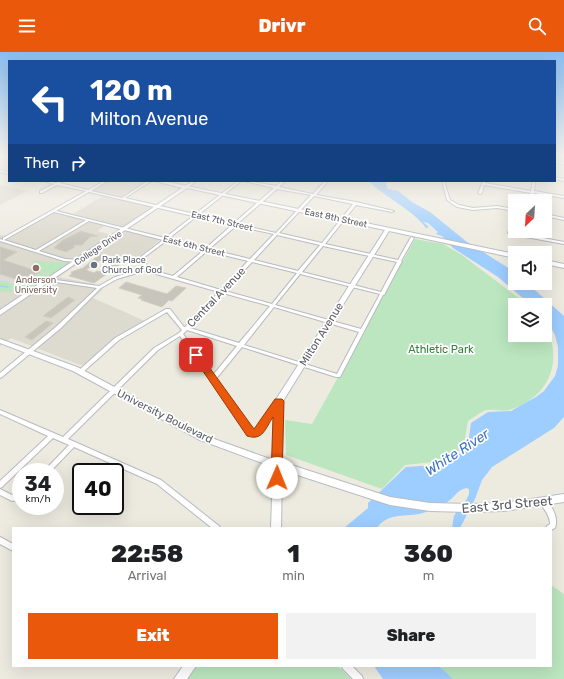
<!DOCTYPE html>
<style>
:root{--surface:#fff;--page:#f2f2f2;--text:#202124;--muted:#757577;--accent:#ea580c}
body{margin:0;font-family:Rubik,sans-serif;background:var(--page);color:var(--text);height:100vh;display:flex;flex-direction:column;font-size:15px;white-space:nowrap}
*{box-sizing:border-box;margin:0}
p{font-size:13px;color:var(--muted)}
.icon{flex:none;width:22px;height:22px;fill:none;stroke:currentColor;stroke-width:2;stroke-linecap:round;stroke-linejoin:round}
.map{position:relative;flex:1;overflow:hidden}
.details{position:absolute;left:12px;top:475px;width:540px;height:140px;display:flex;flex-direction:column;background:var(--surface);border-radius:0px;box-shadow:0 4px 16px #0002}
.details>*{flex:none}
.top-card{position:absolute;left:8px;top:8px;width:548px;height:122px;border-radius:0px;box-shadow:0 4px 16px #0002;background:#1a4fa0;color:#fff;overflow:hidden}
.needle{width:26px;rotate:205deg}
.tools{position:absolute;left:508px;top:142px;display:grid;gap:8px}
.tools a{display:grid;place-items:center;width:44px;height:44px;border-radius:0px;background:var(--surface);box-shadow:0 4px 16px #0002;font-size:20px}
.speed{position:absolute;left:12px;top:411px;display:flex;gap:8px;font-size:20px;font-weight:700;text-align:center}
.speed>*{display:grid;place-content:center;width:52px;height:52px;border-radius:50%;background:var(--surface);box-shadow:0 4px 16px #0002;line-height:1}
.speed small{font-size:10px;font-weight:400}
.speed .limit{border:2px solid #111;border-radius:6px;background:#fff;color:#111}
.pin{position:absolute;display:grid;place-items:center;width:34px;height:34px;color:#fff;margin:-17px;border-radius:8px;box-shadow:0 2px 6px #0006}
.me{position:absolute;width:44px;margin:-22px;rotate:1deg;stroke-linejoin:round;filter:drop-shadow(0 0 3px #0008)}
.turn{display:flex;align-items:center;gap:14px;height:84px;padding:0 16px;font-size:18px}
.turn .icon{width:52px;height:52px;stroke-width:2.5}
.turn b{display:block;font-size:28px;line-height:34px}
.then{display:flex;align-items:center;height:38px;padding:0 16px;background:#0003;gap:8px;font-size:15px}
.eta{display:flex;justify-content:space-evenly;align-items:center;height:68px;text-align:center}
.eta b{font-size:24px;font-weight:800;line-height:28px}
.action{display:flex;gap:8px;margin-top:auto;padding:8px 16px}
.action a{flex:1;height:46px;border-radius:0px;background:var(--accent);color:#fff;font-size:16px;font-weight:800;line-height:46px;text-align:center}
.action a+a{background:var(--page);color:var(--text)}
header{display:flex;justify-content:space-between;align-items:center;height:52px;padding:0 16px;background:var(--accent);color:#fff;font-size:18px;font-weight:800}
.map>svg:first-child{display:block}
.education{fill:#dddacf}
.green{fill:#bbe6bf}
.water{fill:#9ecdff}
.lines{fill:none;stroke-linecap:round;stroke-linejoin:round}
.stream{stroke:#9ecdff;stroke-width:1}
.building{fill:#c8c5bd;stroke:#d2cdbf}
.street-casing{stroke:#b8bac0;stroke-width:2}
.secondary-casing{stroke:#b9bcc3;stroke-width:2}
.street{fill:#fff;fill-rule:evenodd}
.secondary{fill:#fff;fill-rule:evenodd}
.route{fill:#ea580c;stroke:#983908}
.worship-dot{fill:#6b7280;stroke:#fff;stroke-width:1.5}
.education-dot{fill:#8d6e63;stroke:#fff;stroke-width:1.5}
.labels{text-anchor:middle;stroke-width:3.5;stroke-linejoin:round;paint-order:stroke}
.far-street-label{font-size:9px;fill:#595c62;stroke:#fff}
.far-worship-label{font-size:9px;fill:#5b616d;stroke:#fff;text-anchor:start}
.far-education-label{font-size:9px;fill:#785e54;stroke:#fff}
.street-label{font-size:11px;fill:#595c62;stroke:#fff}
.park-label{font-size:11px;fill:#30823c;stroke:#fff}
.near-street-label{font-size:13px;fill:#595c62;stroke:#fff}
.near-water-label{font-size:14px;font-style:italic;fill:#3d74c6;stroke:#fff}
</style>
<header><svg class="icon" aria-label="menu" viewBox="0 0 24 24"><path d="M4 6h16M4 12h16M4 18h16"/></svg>Drivr<svg class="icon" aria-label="search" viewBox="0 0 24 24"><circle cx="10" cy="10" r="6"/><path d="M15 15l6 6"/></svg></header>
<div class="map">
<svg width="564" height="627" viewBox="0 0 564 627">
<rect width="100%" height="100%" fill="#edebe0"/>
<g class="education">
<path d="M109,129L152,130L126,146L157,153L125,175L109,171L97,179L118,185L126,179L161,187L140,204L128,208L95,200L59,225L93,232L103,237L93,246L145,269L115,287L85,313H80L11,286L0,294V183L9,185L58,158L73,162L106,142L92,139Z"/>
<path d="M0,133L4,134L28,139L0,153Z"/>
</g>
<g class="green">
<path d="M415,187L443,192L462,203L525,251L528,253H515V283H545V271C564,309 550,345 509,358C501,360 491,356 484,359C479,361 473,366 468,369L463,397L433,410L405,413L382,437L286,403L285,368L312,372Z"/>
<path d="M33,209H34L68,211L53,223L41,219Z"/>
<path d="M40,220L51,224L32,237L15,232L19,228L24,230Z"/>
<path d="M0,229H5L28,239L0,240Z"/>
<path d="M551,533L564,542V627H450L440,614H551Z"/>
<path d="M194,614H338L351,627H184Z"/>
</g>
<g class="water">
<path d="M368,129H387L386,132L388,137L398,139L412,150L430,160L467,190L515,220V231H527L564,264V365L554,376L492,415L482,428L475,447L460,476H452C453,472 453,467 454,464C459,455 471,447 469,437L466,436C458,438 455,444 450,448C445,452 425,461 419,462C403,465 387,461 377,476H344L368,456V451L406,415L436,413L464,400L468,393L471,371L488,360L511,359L536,345L544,339L555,324L558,314V295L555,283L545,265V253H531L498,225L453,196L442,184L436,182L438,180L428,171L423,170L429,175L426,176C412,157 386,146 368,129Z"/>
<path d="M374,614H439L453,627H383Z"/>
</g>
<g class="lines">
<path class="stream" d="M0,234L8,235"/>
</g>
<g class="building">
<path d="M81,179L98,184L90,185L82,193H73L75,195L66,200L54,196L63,188Z"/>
<path d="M0,195L17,200L3,208L40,220L24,230L0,222Z"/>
<path d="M100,202L106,204L86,218L94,221L97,219L101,220L113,211L109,210L115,206L125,209L94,231L69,224L72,222L71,220L83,216Z"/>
<path d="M126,230L167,242L176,234L186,236L172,249L169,248L162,255L141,248L143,247L138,246L142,243L119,236Z"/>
<path d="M68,245L75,248L51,266L43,264Z"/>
<path d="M46,269L53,271L32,288L25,285Z"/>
</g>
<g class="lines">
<g class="street-casing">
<g id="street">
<path d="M555,109L564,110V112L555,111Z"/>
<path d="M0,118L9,120V122L0,120Z"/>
<path d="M555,125L564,127V129L555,127Z"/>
<path d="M44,129H49L56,131L60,129H63L60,131L88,138L104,129H107L91,139L122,146L148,129H151L125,146L195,162L238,129H241L198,163L234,171L274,136L244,129H249L276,134L282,129H285L279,135L313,142L325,129H328L316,143L356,150L394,159L392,160L356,153L325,192L398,208L411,185L414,186L401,209L402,210L401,211L385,241V242L383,243L340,325H336L242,295L216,327L253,379H255L276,349H280L281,350L280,351L259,383H249L180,284L158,298L68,387L161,428L219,474L220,476H212L157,432L74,395L50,420H43L69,393L53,386L2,435L0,436V429L48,384L0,362V358L63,385L154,296L179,281L182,278L167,260L119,288L82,321H78L77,320L78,319L115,286L166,257H170L184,275H185L219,240L149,220L147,218L117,227L101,236L61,276L2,325L0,326V321L57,274L97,236L50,229H49V227L99,234L115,225L146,216L138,207L163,188L89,169L39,199L65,207L79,208L80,209L78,210L64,209L0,189V187L3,188V186L86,139L57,133L42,141H40V139L54,132ZM277,137L311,143L276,181L237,172ZM89,140L193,164L165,186L56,159ZM314,144L353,152L322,191L279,181ZM54,160L86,168L36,198L4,188ZM196,165L232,173L206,196L168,187ZM236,174L274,182L250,207L209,197ZM277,183L320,193L298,219L254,208ZM166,189L204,198L173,224L151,218L142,207ZM323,194L397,210L381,240L302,220ZM207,199L248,209L221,238L177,225ZM252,210L297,221L272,252L225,239ZM300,222L380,242L361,277L275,253ZM223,241L270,254L239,291L190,276ZM274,255L359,280L337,322L244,293ZM187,278L237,294L213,323L183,282Z"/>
<path d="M193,129H196L187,136H185V134Z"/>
<path d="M442,129H444L450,148L459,153L473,156L497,154L515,157V159L497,156L473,158L457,155L447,148Z"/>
<path d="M483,129H485V131L531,139L533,129H535L534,139L564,144V146L534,141L533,149H529L531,141L484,133L482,141L480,142L478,141Z"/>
<path d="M545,162L564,166V168L545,164Z"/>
<path d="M514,163H515V170L512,180L564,190V192L509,182L508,181Z"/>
<path d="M0,437L12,443L21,442V448L12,449L0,443Z"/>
<path d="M543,447C552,452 559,466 555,476L551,478V476H546L547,474L550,472C550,463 544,458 540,450L541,448Z"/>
<path d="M0,485L13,492V499L0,492Z"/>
<path d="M342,614H352L362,624L363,627H353L343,617Z"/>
</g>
</g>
<g class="secondary-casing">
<g id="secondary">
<path d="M155,129H163L515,202V206L389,179L283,349L282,410L390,445L430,451L470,452L504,451L564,442V450L504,459L470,460L430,459L390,453L282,418L281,476H271L273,415L200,388L73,319L0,291V287L77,315L206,384L273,408L275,349L385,178L187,136L0,263V258L182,136Z"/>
<path d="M545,208L564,212V216L545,212Z"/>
<path d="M183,614H196L187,627H174Z"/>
</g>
</g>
<use href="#street" class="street"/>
<use href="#secondary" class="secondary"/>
</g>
<linearGradient id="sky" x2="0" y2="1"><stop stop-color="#8abef1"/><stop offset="0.54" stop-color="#f7f6f1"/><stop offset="1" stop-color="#f7f6f1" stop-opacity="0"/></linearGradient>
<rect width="564" height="192" fill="url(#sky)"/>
<path class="route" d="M196,300L199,301L254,377L275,347H282L284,349L282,426L281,430L277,431L273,430L271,426L273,365C265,377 263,389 247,384L192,303Z"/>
<circle class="worship-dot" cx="94" cy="213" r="4"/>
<circle class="education-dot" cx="36" cy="216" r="4"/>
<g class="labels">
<g class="far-street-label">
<text transform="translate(336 166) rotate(12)" y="3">East 8th Street</text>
<text transform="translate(222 169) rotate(13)" y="3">East 7th Street</text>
<text transform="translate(194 194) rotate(14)" y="3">East 6th Street</text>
<text transform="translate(98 196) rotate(-34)" y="3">College Drive</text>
</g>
<g class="far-worship-label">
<text x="102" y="211">Park Place<tspan x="102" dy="10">Church of God</tspan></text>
</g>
<g class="far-education-label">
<text x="36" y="231">Anderson<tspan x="36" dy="10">University</tspan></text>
</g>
<g class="street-label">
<text transform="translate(216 245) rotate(-46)" y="4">Central Avenue</text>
<text transform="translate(321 282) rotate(-58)" y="4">Milton Avenue</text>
<text transform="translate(165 364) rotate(27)" y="4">University Boulevard</text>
</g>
<g class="park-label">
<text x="441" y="301">Athletic Park</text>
</g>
<g class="near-street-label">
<text transform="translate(507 452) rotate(-5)" y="5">East 3rd Street</text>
</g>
<g class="near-water-label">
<text transform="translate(457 400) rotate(-33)" y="5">White River</text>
</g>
</g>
</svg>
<div class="tools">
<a><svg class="needle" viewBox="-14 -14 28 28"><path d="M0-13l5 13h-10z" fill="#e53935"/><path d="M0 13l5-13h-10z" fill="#757577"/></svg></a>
<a><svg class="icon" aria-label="sound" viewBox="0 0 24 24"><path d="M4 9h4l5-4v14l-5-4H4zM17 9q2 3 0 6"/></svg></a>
<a><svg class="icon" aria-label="layers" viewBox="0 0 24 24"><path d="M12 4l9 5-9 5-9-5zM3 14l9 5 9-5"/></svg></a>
</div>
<div class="speed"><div>34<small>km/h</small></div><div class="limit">40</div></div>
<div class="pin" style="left:196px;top:303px;background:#d93025"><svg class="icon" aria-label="arrive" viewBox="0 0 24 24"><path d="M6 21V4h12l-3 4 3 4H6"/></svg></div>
<svg class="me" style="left:277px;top:426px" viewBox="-20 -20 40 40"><circle r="19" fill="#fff"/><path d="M0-13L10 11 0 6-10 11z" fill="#ea580c"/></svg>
<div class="top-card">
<div class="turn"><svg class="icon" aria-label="left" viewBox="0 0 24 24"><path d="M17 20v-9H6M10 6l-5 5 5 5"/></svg><div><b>120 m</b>Milton Avenue</div></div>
<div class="then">Then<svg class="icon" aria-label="right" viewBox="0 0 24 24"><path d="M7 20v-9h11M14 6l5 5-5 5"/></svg></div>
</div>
<section class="details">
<div class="eta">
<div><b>22:58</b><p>Arrival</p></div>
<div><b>1</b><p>min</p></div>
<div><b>360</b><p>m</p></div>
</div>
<div class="action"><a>Exit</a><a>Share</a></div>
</section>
</div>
